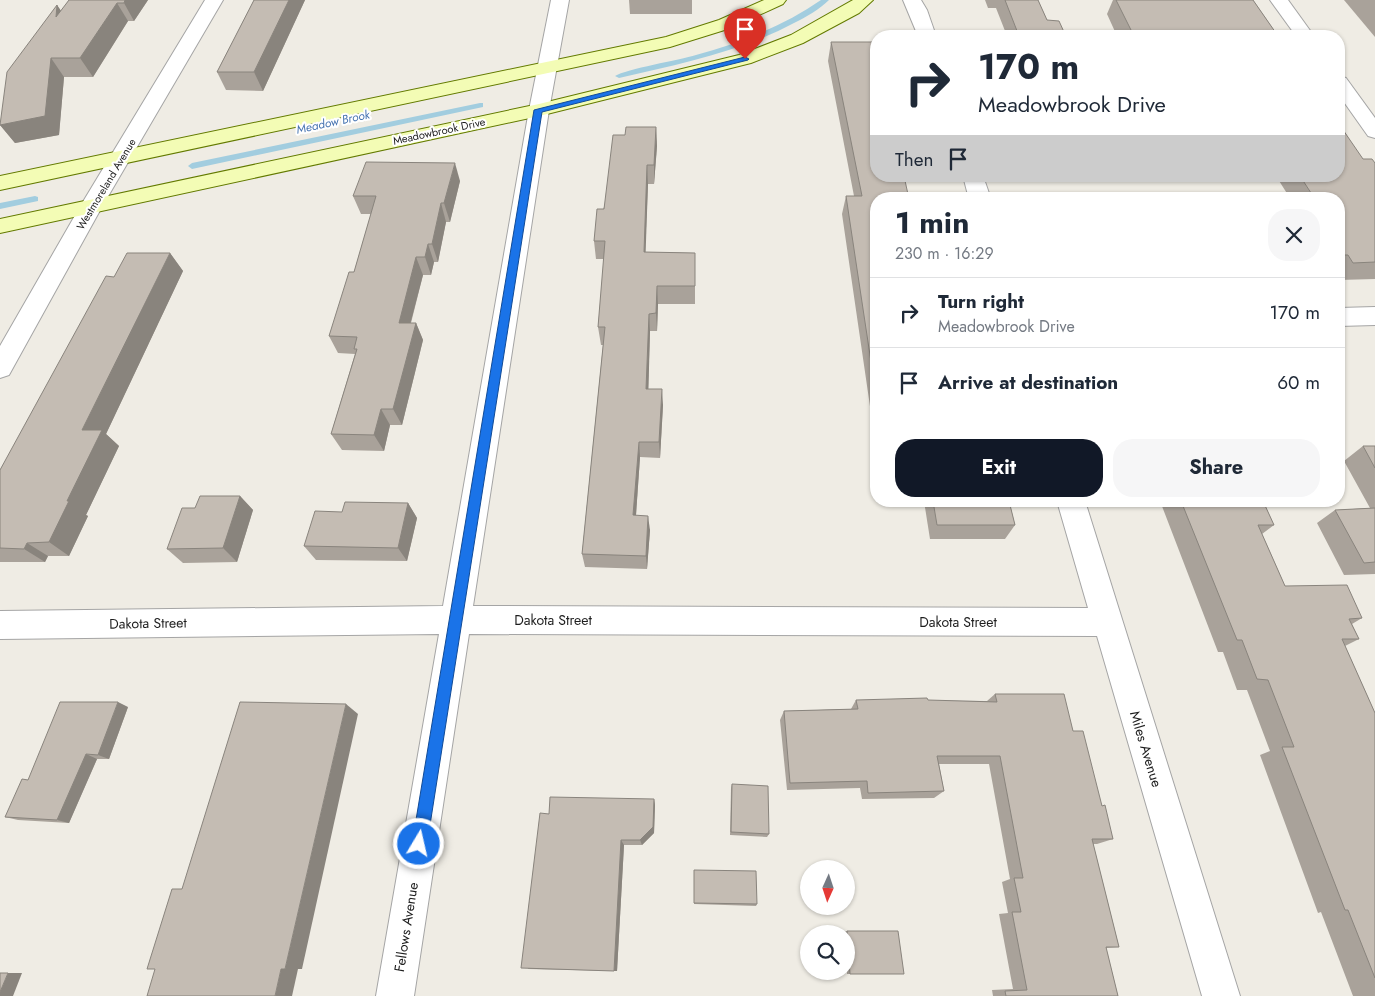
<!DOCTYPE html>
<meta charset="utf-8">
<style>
:root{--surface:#fff;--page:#f6f6f7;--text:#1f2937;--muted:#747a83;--line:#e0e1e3;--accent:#111827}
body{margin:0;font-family:Jost,sans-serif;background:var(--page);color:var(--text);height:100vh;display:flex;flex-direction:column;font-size:19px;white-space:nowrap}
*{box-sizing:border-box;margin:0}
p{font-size:16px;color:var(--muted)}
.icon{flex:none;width:28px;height:28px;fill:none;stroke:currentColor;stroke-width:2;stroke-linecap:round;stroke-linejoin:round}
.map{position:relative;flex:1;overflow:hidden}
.sheet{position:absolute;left:870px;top:192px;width:475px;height:315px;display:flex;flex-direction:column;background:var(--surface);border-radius:20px;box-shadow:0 1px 4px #0004}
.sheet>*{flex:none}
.guide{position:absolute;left:870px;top:30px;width:475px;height:152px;border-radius:20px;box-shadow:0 1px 4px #0004;background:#fff;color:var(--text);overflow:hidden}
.needle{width:32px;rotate:183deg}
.tools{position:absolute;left:800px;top:860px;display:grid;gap:10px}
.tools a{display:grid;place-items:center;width:55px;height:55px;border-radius:50%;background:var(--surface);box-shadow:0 1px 4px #0004;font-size:25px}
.pin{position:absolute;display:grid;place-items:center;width:42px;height:42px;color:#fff;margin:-51px -21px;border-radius:50% 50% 50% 0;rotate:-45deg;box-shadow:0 0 5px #0007}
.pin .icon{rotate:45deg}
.me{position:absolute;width:55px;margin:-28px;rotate:9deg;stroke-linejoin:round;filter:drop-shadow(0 0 4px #0008)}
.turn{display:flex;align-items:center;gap:18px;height:105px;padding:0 25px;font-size:22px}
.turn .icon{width:65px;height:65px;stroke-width:2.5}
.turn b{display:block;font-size:35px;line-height:42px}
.then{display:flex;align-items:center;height:48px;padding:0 25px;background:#0003;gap:10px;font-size:19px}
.round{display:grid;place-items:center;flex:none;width:52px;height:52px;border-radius:20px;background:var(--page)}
.head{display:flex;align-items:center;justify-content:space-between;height:85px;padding:0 25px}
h1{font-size:30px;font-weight:700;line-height:38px}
.primary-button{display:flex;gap:10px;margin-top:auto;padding:10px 25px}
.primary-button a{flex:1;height:58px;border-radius:20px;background:var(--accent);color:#fff;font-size:20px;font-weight:700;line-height:58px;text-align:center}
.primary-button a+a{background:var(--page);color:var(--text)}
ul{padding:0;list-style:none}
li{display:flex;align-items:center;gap:15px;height:70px;padding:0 25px;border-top:1px solid var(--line)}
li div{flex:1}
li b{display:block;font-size:19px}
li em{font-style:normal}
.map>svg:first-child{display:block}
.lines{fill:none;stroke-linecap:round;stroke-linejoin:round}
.stream{fill:#a2cddf;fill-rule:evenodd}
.street-casing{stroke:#a5a5a5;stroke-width:2}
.secondary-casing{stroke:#637a01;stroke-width:2}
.street{fill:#fff;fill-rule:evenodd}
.secondary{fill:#f3fcb5;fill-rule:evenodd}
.wall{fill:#a9a29a}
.shaded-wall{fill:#89847d}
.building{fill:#c4bcb3;stroke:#89847d}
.route{fill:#1a73e8;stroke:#114b97}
.labels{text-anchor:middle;stroke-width:4;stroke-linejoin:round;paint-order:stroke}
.far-street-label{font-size:11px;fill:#1e1e1e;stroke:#fff}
.far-water-label{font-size:12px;font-style:italic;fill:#4774b1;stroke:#fff}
.street-label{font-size:14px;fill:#1e1e1e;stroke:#fff}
</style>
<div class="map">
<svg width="1375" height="996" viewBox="0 0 1375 996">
<rect width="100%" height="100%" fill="#efece4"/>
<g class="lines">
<g class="stream">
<path d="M821,0H829C820,9 806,17 794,23C740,52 679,64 619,78L615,76C626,69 680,60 696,55C741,43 783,26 821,0Z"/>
<path d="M480,103H483V107L192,169L188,166L192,163Z"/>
<path d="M35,196L38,197V201L0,209V203Z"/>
</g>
<g class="street-casing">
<g id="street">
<path d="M205,0H223L103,205L9,375L0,378V346L81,205Z"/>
<path d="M551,0H569L549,110L473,606L1088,608L1057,501H1085L1240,996H1202L1097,636L469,634L414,996H376L439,634L0,639V611L443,606L529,110Z"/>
<path d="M903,0H921L927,10L936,36H918Z"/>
<path d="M1270,0H1288L1314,36H1296Z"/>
<path d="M1339,76L1346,78L1375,118V138L1368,136L1339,95Z"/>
<path d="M963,176H983L991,199H969Z"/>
<path d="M1375,307V325L1339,326V308Z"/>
</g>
</g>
<g class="secondary-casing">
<g id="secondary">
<path d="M764,0H786L783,4L731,28L670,47L0,190V176L666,37L719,20Z"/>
<path d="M853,0H873L859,13L803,43L751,63L539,116L0,233V219L539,104L739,55L791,35Z"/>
</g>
</g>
<use href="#street" class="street"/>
<use href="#secondary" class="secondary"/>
</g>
<g class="wall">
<path d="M69,0H148L134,21H128L93,77H64L59,135L15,143L0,125L57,5L61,11Z"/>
<path d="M254,0H305L263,91L226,90L217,72Z"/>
<path d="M629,0H692V14H630Z"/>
<path d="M985,0H1038L1047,20L1064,32L1080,36H1007L996,8H988Z"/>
<path d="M1113,0H1253L1278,36H1117L1107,14Z"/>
<path d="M1344,0H1375V37Z"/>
<path d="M831,42L876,199V420H872L842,214L846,196H854L828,61Z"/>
<path d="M656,127L657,146L654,184H648L645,252L695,253V304H658L657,331H650L648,389L663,405L660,458L640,457L636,515L650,530L647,569L585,567L582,554L603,345H601L598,327L604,259H596L594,241L625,135Z"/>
<path d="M1363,159L1375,163V279L1339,280V199H1191L1193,194L1288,195L1276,176H1339Z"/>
<path d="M460,181L450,222H446L438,262H434L431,275H423L411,323H416L423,340L402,425H390L384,451L342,450L331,434L355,354L338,353L329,336L354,272L371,214H361L353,196Z"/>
<path d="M170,253L183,271L106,434L119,446L86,515L88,516L69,556H48L45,562H0V470L114,277Z"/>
<path d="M1363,446H1375V574L1344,575L1317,523L1335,510L1370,508L1344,461Z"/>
<path d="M240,496L253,510L237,562L183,563L167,549L195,508Z"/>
<path d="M924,501H1009L1015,525L1005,539H930Z"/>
<path d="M1160,501H1263L1274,525L1262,534L1285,586L1362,618L1352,624L1359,639L1345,646L1375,713V996H1353L1321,912L1318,913L1260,755L1270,751L1247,690H1237L1223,652H1218Z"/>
<path d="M408,503L417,518L407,561L316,560L304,546L342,512Z"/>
<path d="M995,694L1073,731L1102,806L1113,839L1097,844H1093L1119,947L1106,948L1118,996H993L992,990L1013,989L999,914L1008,913L1002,882L1010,879L989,764H939L944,791L934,798L862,799L860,788L787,790L780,720L784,711L851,709L856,700L987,701Z"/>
<path d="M128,707L109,759H97L69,823L18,820L5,817L28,780Z"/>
<path d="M732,784L769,834L767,837L730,835L731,788Z"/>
<path d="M654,799L655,805L654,833L642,845H624L617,971L528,969L549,814Z"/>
<path d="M694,870L757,904L756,906L694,904Z"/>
<path d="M847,931L904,974H847L846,934H844V932Z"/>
</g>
<g class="shaded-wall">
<path d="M125,0H148L134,21L124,3Z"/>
<path d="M289,0H305L263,91L254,72Z"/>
<path d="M117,3L128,21L93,77L80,58Z"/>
<path d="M57,5L69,23L56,17Z"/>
<path d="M51,58L64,77L59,135L15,143L0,125Z"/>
<path d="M656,127L657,146L654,184V165Z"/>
<path d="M455,163L460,181L450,222L444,203Z"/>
<path d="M647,165L648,184L645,270L644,252Z"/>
<path d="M441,203L446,222L438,262L432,244Z"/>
<path d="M428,244L434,262L431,275L425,257Z"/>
<path d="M170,253L183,271L106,434L119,446L86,515L88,516L69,556L49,542L67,501L82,430Z"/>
<path d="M416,257L423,275L406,340L399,323Z"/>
<path d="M657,286L658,304L657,331L656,313Z"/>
<path d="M649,314L650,331L648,405L646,389Z"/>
<path d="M416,323L423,340L402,425L393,409Z"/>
<path d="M662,389L663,405L660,458L659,442Z"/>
<path d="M381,409L390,425L384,451L374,435Z"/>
<path d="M639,442L640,457L635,529L633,515Z"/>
<path d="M240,496L253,510L237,562L223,548Z"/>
<path d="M408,503L417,518L407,561L398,548Z"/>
<path d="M648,516L650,530L647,569L646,556Z"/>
<path d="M27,543L48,556L45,562L24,549Z"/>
<path d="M118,702L128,707L109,759L98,755Z"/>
<path d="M346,704L358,714L302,969H285Z"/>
<path d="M86,754L97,759L69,823L57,820Z"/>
<path d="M654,799L655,805L654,833L642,845L640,840Z"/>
<path d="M621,840L624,845L617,971H614Z"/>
<path d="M281,969H298L292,996H275Z"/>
<path d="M8,973H22L13,996H0V992Z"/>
</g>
<g class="building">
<path d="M69,0H125L124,3H117L80,58H51L45,116L0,125L7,72L57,5L56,17Z"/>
<path d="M254,0H289L254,72H217Z"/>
<path d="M1005,0H1038L1047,20L1059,21L1064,32H1078L1080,36H1019Z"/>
<path d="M1116,0H1253L1278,36H1134Z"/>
<path d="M831,42H875L876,48V176H904L909,199H876V395L846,196H862Z"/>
<path d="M1339,124L1363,159H1372L1375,163V262L1353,263L1348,255H1339V199H1196L1193,194L1313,196L1300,176H1339Z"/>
<path d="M626,127H656L654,165H647L644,252L695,253V286H657L656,313L649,314L646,389H662L659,442H639L633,515L648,516L646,556L582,554L605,327H598L605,241H594L597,209H604L613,135H625Z"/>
<path d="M366,162L455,163L444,203H441L432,244H428L425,257H416L399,323H416L393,409H381L374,435L331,434L357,349H354L357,337L329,336L349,272H354L376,196H353Z"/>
<path d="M127,253H170L82,430H102L67,501H69L49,542L27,543L24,549L0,548V470L106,276L114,277Z"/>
<path d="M1363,446H1375V468Z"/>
<path d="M200,496H240L223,548L167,549L182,508H195Z"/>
<path d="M933,501H1009L1015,525H937Z"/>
<path d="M1181,501H1263L1274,525H1258L1285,586L1347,585L1362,618L1349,619L1359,639H1342L1375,713V978L1348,910H1345L1282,747H1294L1268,680L1257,679L1242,640H1237Z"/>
<path d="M345,502L408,503L398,548L304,546L315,511L342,512Z"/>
<path d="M1375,508V562L1364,563L1335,510Z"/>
<path d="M995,694H1064L1073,731H1083L1102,806L1105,805L1113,839H1092L1119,947H1106L1118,996H1006L1005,991L1027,990L1012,912H1021L1014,878H1023L1000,756H937L944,791L868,793L867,781L790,783L784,711L858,709L856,700L927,698L928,700L997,702Z"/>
<path d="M60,702H118L98,755L86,754L57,820L5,817L22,779L28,780Z"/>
<path d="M240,702L346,704L285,969H281L275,996H147L155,969H147L172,889H182Z"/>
<path d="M732,784L768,786L769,834L731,832Z"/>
<path d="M550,797L654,799L653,827L640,840H621L614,971L521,968L540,813L549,814Z"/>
<path d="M694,870L756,871L757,904L694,903Z"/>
<path d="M847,931H898L904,974H850Z"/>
<path d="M0,973H8L0,992Z"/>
</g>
<path class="route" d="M745,57L749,59L748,60L542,112L427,844L424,849L419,851L414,849L412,844L534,110Z"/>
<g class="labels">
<g class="far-street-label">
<text transform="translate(439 131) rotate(-12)" y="4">Meadowbrook Drive</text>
<text transform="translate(106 184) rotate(-59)" y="4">Westmoreland Avenue</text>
</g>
<g class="far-water-label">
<text transform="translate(333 122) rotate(-12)" y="4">Meadow Brook</text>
</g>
<g class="street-label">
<text x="553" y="625">Dakota Street</text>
<text x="958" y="627">Dakota Street</text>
<text transform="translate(148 623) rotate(-1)" y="5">Dakota Street</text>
<text transform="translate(1146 749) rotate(73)" y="5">Miles Avenue</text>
<text transform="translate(406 927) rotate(-81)" y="5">Fellows Avenue</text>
</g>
</g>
</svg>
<div class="tools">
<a><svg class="needle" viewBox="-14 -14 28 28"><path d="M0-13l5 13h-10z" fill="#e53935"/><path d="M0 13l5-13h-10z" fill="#747a83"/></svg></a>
<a><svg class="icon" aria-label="search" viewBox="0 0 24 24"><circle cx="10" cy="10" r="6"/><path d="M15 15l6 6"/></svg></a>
</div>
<div class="pin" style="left:745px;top:59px;background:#d93025"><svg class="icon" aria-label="arrive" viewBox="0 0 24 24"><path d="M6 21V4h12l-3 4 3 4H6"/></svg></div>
<svg class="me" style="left:419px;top:844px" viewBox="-20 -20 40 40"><circle r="17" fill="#1a73e8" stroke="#fff" stroke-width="3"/><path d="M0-11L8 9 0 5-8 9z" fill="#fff"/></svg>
<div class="guide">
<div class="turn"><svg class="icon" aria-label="right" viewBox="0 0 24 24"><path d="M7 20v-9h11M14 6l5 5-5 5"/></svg><div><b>170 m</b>Meadowbrook Drive</div></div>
<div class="then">Then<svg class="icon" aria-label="arrive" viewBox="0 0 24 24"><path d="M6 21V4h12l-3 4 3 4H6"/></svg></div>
</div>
<section class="sheet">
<div class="head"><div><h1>1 min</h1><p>230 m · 16:29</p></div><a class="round"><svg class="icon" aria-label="close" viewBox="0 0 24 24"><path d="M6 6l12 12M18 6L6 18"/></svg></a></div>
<ul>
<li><svg class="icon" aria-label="right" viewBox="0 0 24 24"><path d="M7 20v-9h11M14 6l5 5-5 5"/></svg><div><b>Turn right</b><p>Meadowbrook Drive</p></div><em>170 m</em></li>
<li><svg class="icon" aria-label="arrive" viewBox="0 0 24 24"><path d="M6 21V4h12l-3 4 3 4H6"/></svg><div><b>Arrive at destination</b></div><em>60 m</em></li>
</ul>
<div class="primary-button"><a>Exit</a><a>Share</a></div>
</section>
</div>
